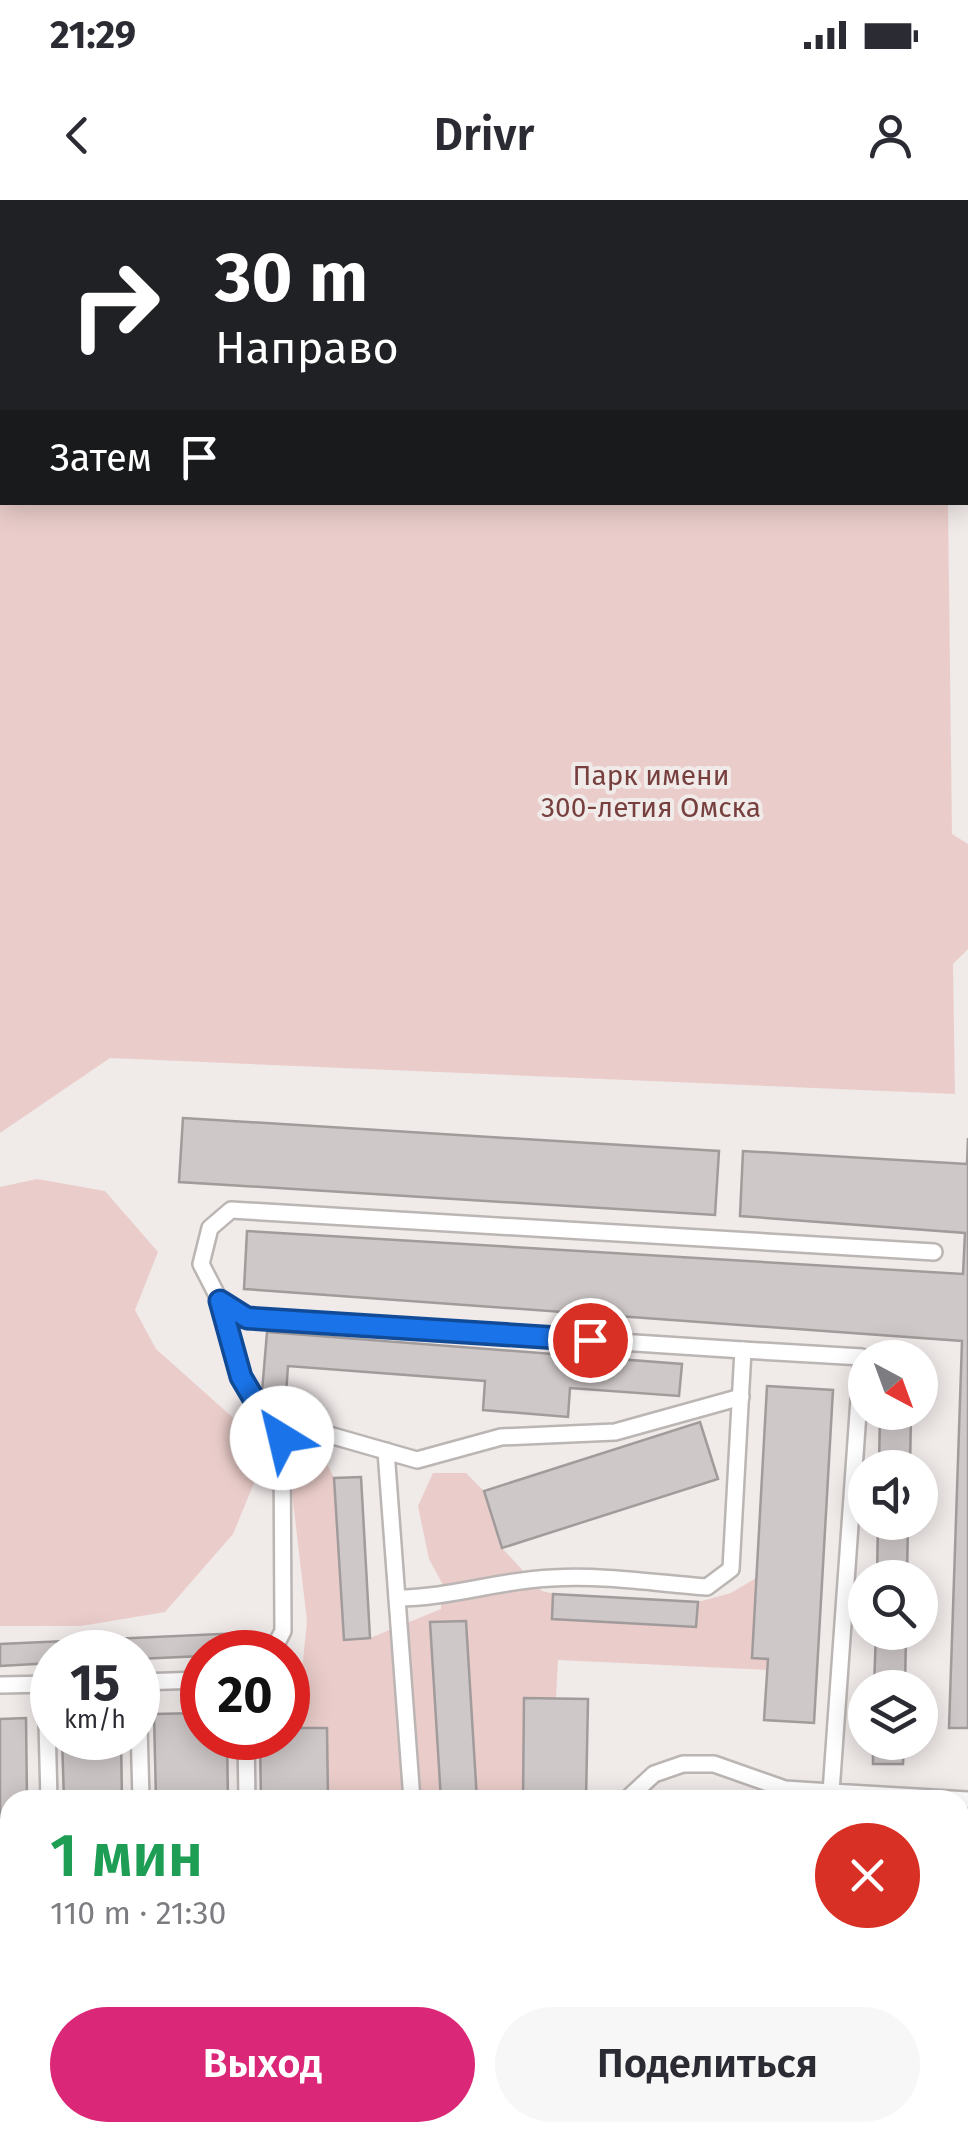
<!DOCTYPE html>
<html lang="ru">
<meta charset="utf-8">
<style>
:root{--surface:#fff;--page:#f7f7f7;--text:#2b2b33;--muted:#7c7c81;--accent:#db2777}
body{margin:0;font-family:"Fira Sans",sans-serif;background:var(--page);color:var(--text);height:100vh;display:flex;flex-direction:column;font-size:38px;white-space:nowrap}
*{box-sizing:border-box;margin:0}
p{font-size:32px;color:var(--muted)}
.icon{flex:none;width:55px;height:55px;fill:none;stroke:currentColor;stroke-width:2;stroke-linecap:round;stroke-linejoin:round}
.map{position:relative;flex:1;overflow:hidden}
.panel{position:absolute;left:0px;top:1590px;width:970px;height:352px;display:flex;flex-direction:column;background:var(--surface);border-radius:30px 30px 0 0;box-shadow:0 5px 25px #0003}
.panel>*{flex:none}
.guide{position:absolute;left:0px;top:0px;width:970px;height:305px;box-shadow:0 5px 25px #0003;background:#202124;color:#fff;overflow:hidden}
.needle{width:65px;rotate:139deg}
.controls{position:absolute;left:848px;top:1140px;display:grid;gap:20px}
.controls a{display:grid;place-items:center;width:90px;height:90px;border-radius:50%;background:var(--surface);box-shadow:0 5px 25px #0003;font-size:50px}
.speed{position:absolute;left:30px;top:1430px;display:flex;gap:20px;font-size:50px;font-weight:700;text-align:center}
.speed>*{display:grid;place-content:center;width:130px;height:130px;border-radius:50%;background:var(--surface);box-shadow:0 5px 25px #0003;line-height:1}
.speed small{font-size:25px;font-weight:400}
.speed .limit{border:15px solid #d22;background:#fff;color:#111}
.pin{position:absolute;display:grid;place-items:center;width:85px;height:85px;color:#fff;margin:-42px;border:5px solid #fff;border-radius:50%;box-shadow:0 2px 10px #0007}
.me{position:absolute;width:110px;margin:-55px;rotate:324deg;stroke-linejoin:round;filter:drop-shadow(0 0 8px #0008)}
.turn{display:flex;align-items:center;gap:35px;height:210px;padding:0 50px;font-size:45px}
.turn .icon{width:130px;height:130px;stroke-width:2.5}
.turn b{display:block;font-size:70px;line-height:85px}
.then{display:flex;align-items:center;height:95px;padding:0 50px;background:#0003;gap:20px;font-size:38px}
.round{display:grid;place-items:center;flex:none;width:105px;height:105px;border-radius:52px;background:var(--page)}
.overview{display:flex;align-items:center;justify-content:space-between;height:170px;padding:0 50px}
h1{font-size:60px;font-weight:600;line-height:75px;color:#1e9e55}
.cta{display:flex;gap:20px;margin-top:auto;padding:20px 50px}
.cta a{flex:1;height:115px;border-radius:60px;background:var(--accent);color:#fff;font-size:40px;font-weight:600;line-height:115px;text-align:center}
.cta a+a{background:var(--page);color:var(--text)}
.status{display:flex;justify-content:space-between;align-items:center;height:70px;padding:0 50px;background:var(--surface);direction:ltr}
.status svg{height:28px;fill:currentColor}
header{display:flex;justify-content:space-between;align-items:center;height:130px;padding:0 50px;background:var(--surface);font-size:45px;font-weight:600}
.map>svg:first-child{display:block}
.green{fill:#eacdca}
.building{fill:#cfc8c8;stroke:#a19b9b;stroke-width:2.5}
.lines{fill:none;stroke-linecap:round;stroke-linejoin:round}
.lane-casing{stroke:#bbb5b4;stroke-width:20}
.lane{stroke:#fff;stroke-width:15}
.route-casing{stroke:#114b97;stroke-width:25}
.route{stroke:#1a73e8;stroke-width:18}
.labels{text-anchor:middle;stroke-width:8;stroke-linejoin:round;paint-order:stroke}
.park-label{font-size:28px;fill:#77403e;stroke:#f0eae9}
</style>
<div class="status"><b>21:29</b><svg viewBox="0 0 49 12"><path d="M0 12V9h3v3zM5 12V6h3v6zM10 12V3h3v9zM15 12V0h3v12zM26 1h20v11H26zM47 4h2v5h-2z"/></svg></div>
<header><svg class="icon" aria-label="back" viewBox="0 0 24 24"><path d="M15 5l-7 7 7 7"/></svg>Drivr<svg class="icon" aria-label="person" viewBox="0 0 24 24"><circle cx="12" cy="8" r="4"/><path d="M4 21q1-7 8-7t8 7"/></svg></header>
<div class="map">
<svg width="968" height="1942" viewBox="0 0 968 1942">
<rect width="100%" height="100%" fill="#f0eae9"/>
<g class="green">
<path d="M0,0H945L2,2V302L948,303L952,634L968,644V749L953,764L955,894L110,858L0,933Z"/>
<path d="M37,979L105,991L158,1052L135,1110L156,1149L268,1249L233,1334L165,1412L81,1426H0V987Z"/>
<path d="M314,1258L325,1260L334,1278L344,1440L370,1438L441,1409L442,1383L429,1359L418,1306L433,1273H466L484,1291L502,1348L542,1391L696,1427L698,1402L731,1393L756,1378L752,1457L768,1459L767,1470L558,1460L556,1499L524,1498L523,1600H477L465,1421L431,1422L441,1600H328L327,1528H288V1499L302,1471L307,1421L292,1293L300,1266Z"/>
</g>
<g class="building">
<path d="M183,918L719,951L715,1015L179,982Z"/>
<path d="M968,938V1528H949L962,1141L244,1089L247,1031L963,1074L965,1033L740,1016L743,951L967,964Z"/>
<path d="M267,1132L682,1164L679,1196L570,1188L568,1217L483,1210L485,1181L288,1166L286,1194L262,1192Z"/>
<path d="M767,1186L833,1190L814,1523L764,1520L768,1459L752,1458Z"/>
<path d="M880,1212H911L910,1268H879Z"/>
<path d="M700,1222L718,1279L502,1348L484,1291Z"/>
<path d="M361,1277L370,1438L344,1440L334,1278Z"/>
<path d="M878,1322H908L907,1378H877Z"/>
<path d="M553,1394L698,1402L696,1427L552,1419Z"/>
<path d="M466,1421L477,1600H441L430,1422Z"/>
<path d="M876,1432H906L905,1488H874Z"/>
<path d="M242,1433L243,1452H202V1456L138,1459V1452H52V1463L0,1466V1444Z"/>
<path d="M524,1498L588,1499L586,1600H523Z"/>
<path d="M202,1513V1538H227L228,1600H156L154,1514Z"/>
<path d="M26,1518L27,1600H10V1687H0V1519Z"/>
<path d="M288,1528H327L328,1600H261L260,1538H288Z"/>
<path d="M62,1538H121L122,1600H64Z"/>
<path d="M873,1542H904L903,1564H873Z"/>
<rect x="0" y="1724" width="10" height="61"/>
<rect x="960" y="1806" width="8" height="62"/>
<path d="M0,1824H10L13,1942H0Z"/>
<rect x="47" y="1932" width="65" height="10"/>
<path d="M148,1932H209V1942H149Z"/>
<rect x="268" y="1932" width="68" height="10"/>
<path d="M362,1932H424L425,1942H363Z"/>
<path d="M461,1932H498L499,1942H462Z"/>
</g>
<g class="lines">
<g class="lane-casing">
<g id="lane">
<path d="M220,1101L241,1177L254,1199L275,1216L298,1226L417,1260L501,1237L615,1232L741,1197"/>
<path d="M743,1150L247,1118L220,1101L201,1064L210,1028L231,1010L934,1052"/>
<path d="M386,1251L412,1600"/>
<path d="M397,1398C450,1398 500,1380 552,1378C604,1375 655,1383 707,1387L731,1369L743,1150L862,1157L831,1592L968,1600"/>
<path d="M272,1452L283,1431L282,1238L275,1216"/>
<path d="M138,1482L202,1480"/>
<path d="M46,1484L49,1600"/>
<path d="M0,1485L52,1484"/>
<path d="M138,1488L141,1600"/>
<path d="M246,1538L247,1600"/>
<path d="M626,1600L654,1574L683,1564H714L785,1589L831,1592"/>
<path d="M0,1701H10"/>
<path d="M960,1739H968"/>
<path d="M0,1804L10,1803"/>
<path d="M960,1896H968"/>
<path d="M28,1932V1942"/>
<path d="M128,1932V1942"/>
<path d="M240,1932V1942"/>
<path d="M350,1932L351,1942"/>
<path d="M441,1932V1942"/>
</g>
</g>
<use href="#lane" class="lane"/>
</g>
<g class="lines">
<g class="route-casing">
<path id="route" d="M282,1238L275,1216L254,1199L241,1177L220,1101L247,1118L590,1140"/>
</g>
<use href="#route" class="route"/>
</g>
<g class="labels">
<g class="park-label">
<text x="651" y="585">Парк имени<tspan x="651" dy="32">300-летия Омска</tspan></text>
</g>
</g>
</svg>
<div class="controls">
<a><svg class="needle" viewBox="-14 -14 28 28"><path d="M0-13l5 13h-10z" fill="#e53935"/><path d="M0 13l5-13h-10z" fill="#7c7c81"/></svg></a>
<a><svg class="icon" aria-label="sound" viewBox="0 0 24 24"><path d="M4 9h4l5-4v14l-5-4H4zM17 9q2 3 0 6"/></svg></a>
<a><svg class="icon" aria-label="search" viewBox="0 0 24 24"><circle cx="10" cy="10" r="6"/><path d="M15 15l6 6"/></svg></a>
<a><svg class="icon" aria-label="layers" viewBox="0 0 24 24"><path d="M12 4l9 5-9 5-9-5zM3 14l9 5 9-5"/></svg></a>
</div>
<div class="speed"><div>15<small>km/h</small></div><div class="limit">20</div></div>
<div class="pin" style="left:590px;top:1140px;background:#d93025"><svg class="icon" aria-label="arrive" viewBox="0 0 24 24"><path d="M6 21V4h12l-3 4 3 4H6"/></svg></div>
<svg class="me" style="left:282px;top:1238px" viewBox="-20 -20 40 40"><circle r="19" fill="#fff"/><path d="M0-13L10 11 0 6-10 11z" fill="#1a73e8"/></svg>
<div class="guide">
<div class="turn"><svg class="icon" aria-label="right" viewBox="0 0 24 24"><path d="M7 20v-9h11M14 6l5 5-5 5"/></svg><div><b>30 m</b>Направо</div></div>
<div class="then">Затем<svg class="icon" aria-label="arrive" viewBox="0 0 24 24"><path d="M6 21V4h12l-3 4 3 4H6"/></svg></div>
</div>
<section class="panel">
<div class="overview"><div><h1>1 мин</h1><p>110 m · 21:30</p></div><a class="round" style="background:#d93025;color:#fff"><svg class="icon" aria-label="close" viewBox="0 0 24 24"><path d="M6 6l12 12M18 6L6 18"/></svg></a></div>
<div class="cta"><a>Выход</a><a>Поделиться</a></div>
</section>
</div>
